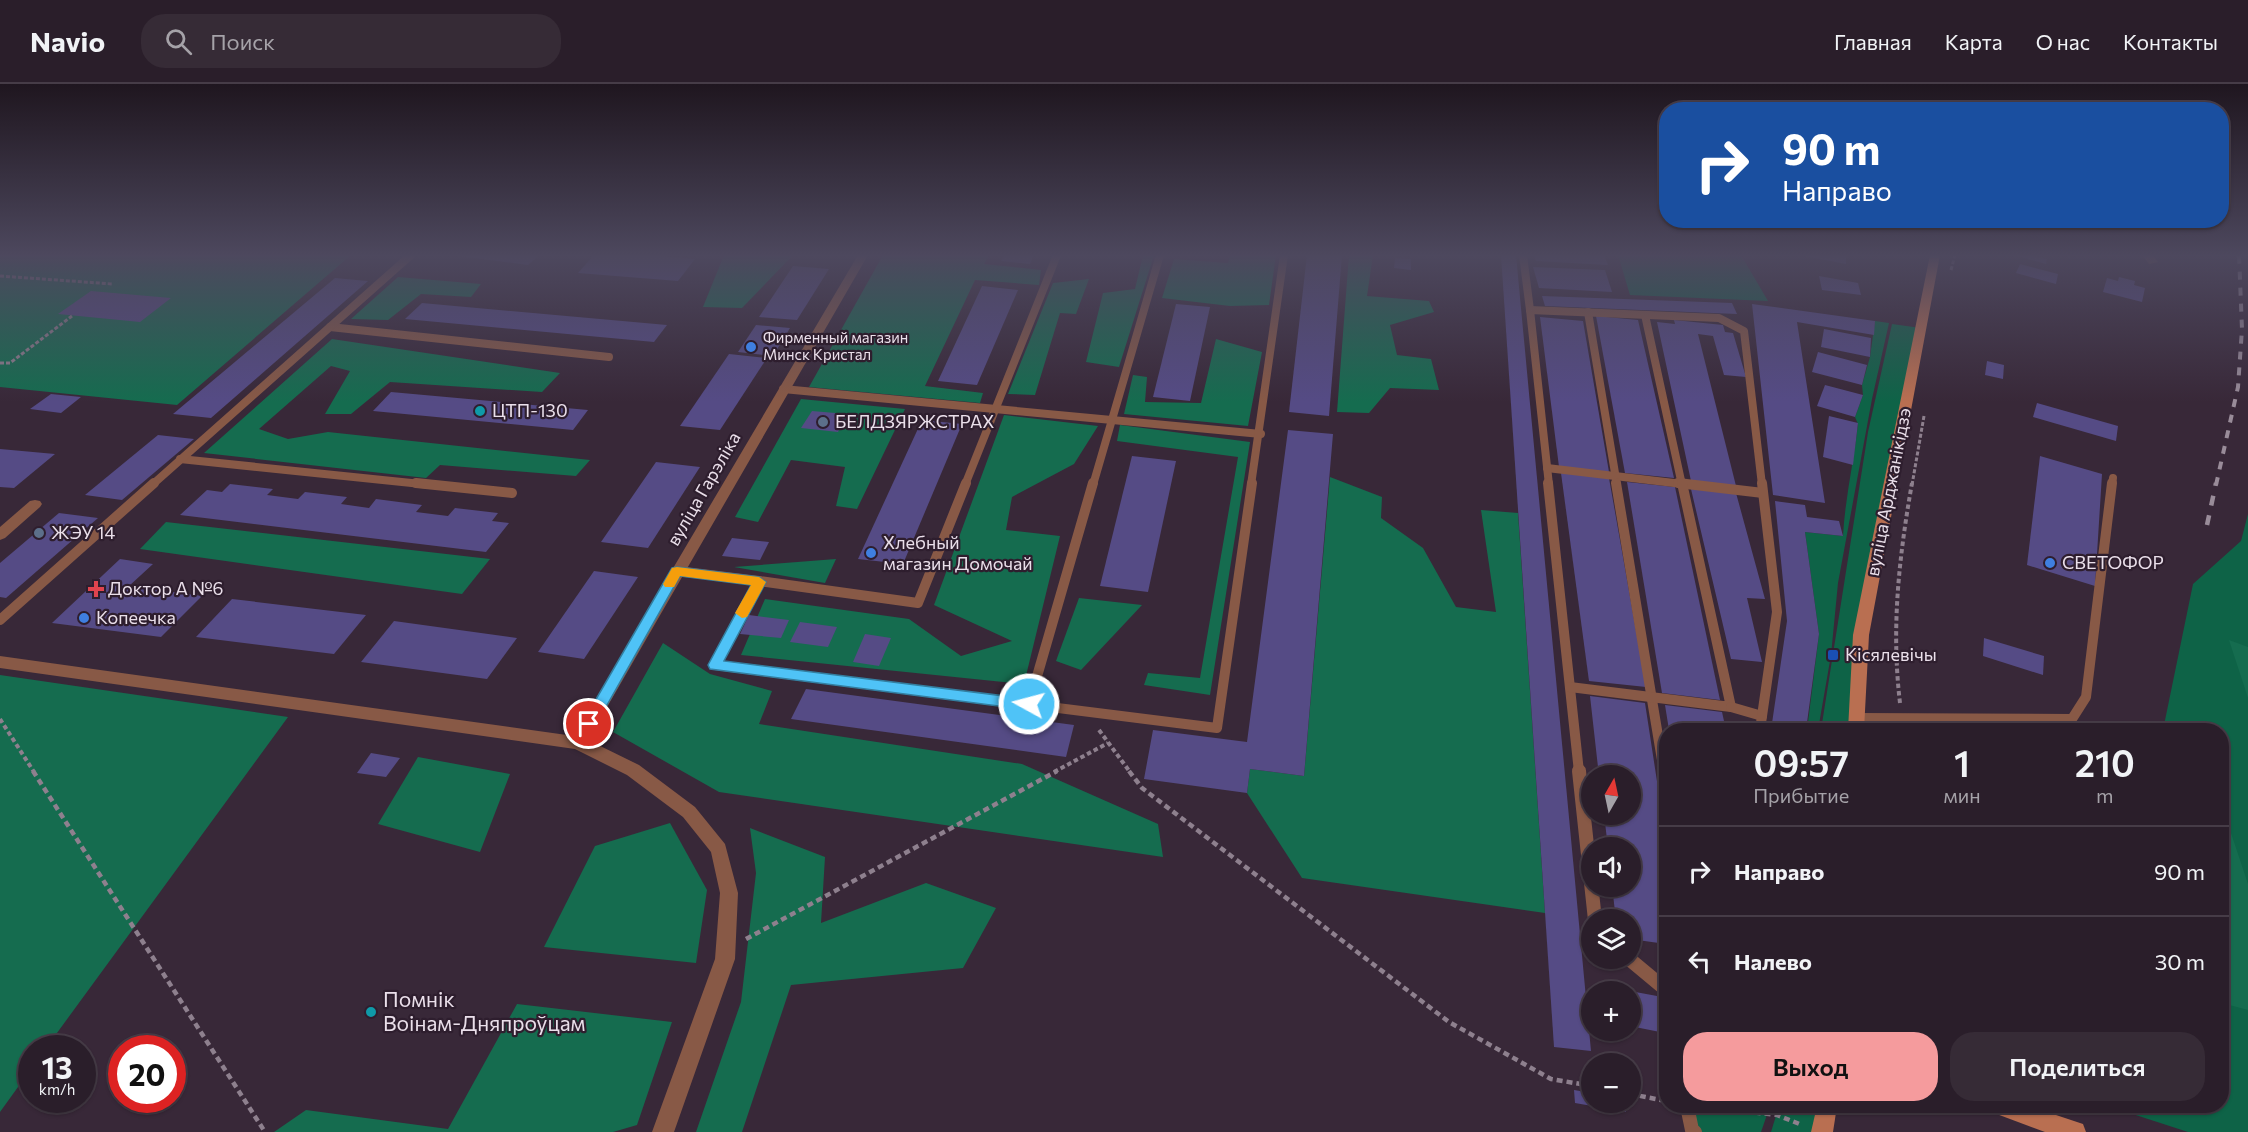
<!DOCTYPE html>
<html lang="ru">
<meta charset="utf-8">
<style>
:root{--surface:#2a1e2a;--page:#362b36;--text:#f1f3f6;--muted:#a5a2a8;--line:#463c47;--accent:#f59b9d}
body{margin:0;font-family:Commissioner,sans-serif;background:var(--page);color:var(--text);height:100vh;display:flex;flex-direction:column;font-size:22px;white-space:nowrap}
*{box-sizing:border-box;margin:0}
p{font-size:20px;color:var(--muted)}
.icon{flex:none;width:33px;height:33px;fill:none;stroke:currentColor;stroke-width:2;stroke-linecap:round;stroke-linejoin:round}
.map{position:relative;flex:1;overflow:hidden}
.side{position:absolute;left:1659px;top:639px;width:570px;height:390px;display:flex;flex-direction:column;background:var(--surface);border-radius:24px;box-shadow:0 2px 4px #0004,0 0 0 2px var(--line)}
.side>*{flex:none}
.guide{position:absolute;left:1659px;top:18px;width:570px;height:126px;border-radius:24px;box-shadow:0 2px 4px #0004,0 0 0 2px var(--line);background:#1a4fa0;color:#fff;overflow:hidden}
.needle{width:39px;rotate:9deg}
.fabs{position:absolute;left:1581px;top:681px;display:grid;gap:12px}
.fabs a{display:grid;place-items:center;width:60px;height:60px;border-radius:50%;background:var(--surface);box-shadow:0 2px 4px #0004,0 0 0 2px var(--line);font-size:30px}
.speed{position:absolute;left:18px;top:951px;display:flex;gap:12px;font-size:30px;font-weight:700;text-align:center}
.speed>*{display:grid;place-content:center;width:78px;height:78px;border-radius:50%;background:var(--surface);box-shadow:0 2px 4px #0004,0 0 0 2px var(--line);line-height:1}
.speed small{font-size:15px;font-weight:400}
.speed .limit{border:9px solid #d22;background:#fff;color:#111}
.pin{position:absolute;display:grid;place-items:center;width:51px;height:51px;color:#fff;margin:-26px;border:3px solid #fff;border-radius:50%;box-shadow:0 2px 6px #0007}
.me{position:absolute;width:66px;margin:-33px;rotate:277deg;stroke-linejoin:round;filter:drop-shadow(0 0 4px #0008)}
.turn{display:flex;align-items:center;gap:21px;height:126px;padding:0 24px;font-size:27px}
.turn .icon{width:78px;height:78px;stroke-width:2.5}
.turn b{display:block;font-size:42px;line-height:51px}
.eta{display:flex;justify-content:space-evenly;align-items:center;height:102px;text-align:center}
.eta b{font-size:36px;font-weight:600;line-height:42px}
.primary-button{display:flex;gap:12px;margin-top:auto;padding:12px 24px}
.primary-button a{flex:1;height:69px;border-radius:24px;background:var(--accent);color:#111;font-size:24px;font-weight:600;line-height:69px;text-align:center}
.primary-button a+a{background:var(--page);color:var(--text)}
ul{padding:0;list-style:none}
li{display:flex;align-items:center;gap:18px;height:90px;padding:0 24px;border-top:2px solid var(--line)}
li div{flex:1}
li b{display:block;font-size:22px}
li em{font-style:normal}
header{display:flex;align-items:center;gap:36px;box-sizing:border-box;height:84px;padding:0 30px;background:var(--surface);border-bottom:2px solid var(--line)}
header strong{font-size:28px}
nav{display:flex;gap:33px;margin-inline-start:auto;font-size:21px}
.search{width:420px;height:54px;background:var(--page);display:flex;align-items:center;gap:15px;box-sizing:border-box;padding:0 21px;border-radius:24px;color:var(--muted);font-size:22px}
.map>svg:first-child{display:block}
.green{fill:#0e6347}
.forest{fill:#156c4f}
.building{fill:#554b85}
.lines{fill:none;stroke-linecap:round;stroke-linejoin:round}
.path-far2{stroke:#8e808e;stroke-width:3;stroke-dasharray:4 2;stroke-linecap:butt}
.path-far1{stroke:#8e808e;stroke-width:4;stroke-dasharray:4.5 3;stroke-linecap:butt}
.path{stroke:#8e808e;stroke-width:4.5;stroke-dasharray:6 4;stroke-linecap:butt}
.service-far2{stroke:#885946;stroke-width:8}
.service-far1{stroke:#885946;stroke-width:10}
.service{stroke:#885946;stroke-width:14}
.minor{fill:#885946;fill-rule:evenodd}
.secondary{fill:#b96f51;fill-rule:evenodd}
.rail-far1{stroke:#998c99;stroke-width:4;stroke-dasharray:8 8;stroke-linecap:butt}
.rail{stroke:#998c99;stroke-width:4.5;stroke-dasharray:10 10;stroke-linecap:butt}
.route{fill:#4fc3f7;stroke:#337fa1;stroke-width:1.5}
.slow{fill:#f59e0b}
.shop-dot{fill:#3f7fe0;stroke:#2e1e2e;stroke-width:2}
.culture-dot{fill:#0f9aa8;stroke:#2e1e2e;stroke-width:2}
.service-dot{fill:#5c6f8a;stroke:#2e1e2e;stroke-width:2}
.health-dot{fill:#e0444e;stroke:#2e1e2e;stroke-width:2}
.transit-dot{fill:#1a4fb4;stroke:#2e1e2e;stroke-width:2}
.labels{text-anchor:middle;stroke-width:4.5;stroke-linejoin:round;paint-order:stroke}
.far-poi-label{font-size:15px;fill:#eadfea;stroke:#2e1e2e;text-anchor:start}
.poi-label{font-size:18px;fill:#eadfea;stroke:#2e1e2e;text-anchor:start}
.street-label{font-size:18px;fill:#eadfea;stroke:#2e1e2e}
.near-poi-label{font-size:21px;fill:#eadfea;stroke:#2e1e2e;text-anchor:start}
</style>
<header>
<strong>Navio</strong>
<div class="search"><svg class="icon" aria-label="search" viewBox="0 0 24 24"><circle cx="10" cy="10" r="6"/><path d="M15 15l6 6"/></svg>Поиск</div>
<nav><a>Главная</a><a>Карта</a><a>О нас</a><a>Контакты</a></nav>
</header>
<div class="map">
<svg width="2248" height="1048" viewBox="0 0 2248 1048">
<rect width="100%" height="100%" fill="#382838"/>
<g class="green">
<path d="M1618,171H1741L1768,217L1630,211Z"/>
<path d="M1875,237L1889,239L1872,315L1838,499L1831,571L1818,646H1807L1819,550L1805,448L1843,452C1845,414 1854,377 1858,340L1855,333L1863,311L1862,301L1870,273Z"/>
<path d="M1892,240L1921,244L1861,551L1856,646H1821L1868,348Z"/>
<path d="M2248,430V1048H2188L2108,1022H2222V646H2163L2193,500L2241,457Z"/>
<path d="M1687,1022H1770L1761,1048H1695Z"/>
<path d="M1779,1022H1827L1822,1048H1771Z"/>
</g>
<g class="forest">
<path d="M0,171H351L177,321L0,303Z"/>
<path d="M724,171H793L742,224L703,223Z"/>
<path d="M883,171H989L984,180L1041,186L1039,201L975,196L925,302L983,309L980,319L809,303Z"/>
<path d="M1143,171H1154L1119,283L1086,278L1103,209L1135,205Z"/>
<path d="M1230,171H1276L1269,221L1230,222L1162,214L1174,175L1228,179Z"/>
<path d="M1349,171H1373L1367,212L1429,217L1434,228L1390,241L1397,271L1431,275L1439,306L1390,304L1369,329L1337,328Z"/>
<path d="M398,193L481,200L471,213L421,210L388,236L351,235Z"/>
<path d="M1089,195L1076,230L1060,229L1035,311L1008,310L1053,199Z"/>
<path d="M332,255L560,289L542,308L390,298L351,330H325L350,287L331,282L259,345L288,355L328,348L590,376L576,392L440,381L426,394L204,369Z"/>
<path d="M1216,255L1262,268L1248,342L1124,330L1133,291L1147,293L1145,318L1201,319Z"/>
<path d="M801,315L905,325L857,425L836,422L845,383L791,376L758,438L735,433Z"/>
<path d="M1004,331L1098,342L1074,380L1012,413L1006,446L1060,452L1024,600L741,571L765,515L909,535L961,572L1012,557L934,521Z"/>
<path d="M1120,341L1250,358L1210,611L1144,601L1148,589L1200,594L1238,373L1117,357Z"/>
<path d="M1330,393L1382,413L1381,434L1423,464L1456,523L1496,528L1481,426L1518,429L1545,829L1302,794L1247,709L1250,685L1304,692Z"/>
<path d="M166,438L490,475L462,510L140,465Z"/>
<path d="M836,475L825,499L734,483Z"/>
<path d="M1079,514L1142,521L1081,586L1056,577Z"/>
<path d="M2229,556L2248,563V614Z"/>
<path d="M663,559L710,590L772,607L759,640L1022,680L1158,740L1163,773L719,708L613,648Z"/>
<path d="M0,591L288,633L46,964H32L31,985L0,1028Z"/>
<path d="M418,673L510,690L480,768L378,740Z"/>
<path d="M2222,731H2225L2248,800V926L2222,919Z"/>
<path d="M670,739L707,806L696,879L544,863L595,762Z"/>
<path d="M750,744L825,773L821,839L926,799L996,824L963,884L791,901L742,1048H696L741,918L756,789Z"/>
<path d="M517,920L672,938L637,1041L613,1048H274L306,1026L448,1045Z"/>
</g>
<g class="building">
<path d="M452,171H539L528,181Z"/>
<path d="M594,171H646L695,175L678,197L578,189Z"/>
<path d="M1004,171H1034L1030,180L1001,177Z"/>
<path d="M1307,171H1342L1329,332L1289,328Z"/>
<path d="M1501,171H1516L1591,967L1554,963Z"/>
<path d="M1534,171H1604L1608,181L1536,177Z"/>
<path d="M1804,171H1846V180L1804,172Z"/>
<path d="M2014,171H2029L2047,175L2046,180Z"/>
<path d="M1395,174L1411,175V186L1394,184Z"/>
<path d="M2020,180L2058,190L2056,200L2016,189Z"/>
<path d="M793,182L829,185L797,236L759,233Z"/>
<path d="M1533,183L1605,186L1612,208L1539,204Z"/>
<path d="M1819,192L1858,199L1861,211L1822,206Z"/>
<path d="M2119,193L2135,197L2134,201L2145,204L2142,218L2103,208L2107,194L2118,197Z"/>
<path d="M335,194L368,197L211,334L173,330Z"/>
<path d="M982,202L1018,206L977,301L938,297Z"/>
<path d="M91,207L171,214L140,238L58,230Z"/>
<path d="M1542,212L1732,219L1737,230L1545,222Z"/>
<path d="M422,219L667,241L654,258L405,235Z"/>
<path d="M1176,220L1210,223L1190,317L1153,313Z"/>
<path d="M1752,220L1875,237L1874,251L1797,238L1825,419L1773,411Z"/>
<path d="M1596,232L1638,236L1674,394L1625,389Z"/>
<path d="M1540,233L1583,237L1609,388L1559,383Z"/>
<path d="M1674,236L1723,241L1725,248L1733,249L1746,293L1724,291L1713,252L1698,250L1736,402L1691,397L1657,238L1675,240Z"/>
<path d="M756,241L790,244L773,272L738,268Z"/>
<path d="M1824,245L1871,254L1870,273L1821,263Z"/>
<path d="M1818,268L1867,281L1862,301L1812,288Z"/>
<path d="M729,270L767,274L720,346L680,342Z"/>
<path d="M1987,277L2004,281L2003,295L1985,291Z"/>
<path d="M1825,301L1863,311L1855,333L1817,322Z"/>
<path d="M391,308L588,326L573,346L373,327Z"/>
<path d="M51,310L81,313L61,329L30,325Z"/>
<path d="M2037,319L2118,342L2116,357L2033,333Z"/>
<path d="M812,327L847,330L838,348L801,344Z"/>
<path d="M1829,332L1858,339L1853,381L1823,373Z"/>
<path d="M922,336L962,340L903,480L858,475Z"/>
<path d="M1288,346L1333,350L1304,692L1250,685L1247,709L1144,695L1153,646L1247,658Z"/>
<path d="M158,351L194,355L122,416L85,411Z"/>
<path d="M0,365L55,370L14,404L0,403Z"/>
<path d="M1132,372L1176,377L1148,508L1100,502Z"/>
<path d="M2040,372L2102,390L2095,502L2027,481Z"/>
<path d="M656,378L700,383L648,464L601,458Z"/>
<path d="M1561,389L1609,394L1646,603L1589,597Z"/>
<path d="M1627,398L1675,403L1720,616L1662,609Z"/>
<path d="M230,400L273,405L267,411L298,415L305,408L347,413L341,420L369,424L376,415L422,421L416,428L448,432L455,424L498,429L492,437L509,439L486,468L180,431L207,406L222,408Z"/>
<path d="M1691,405L1736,409L1765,515L1747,514L1762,578L1731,575Z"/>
<path d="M1775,417L1805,421L1807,433L1839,437L1843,452L1805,448L1819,550L1806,646H1771L1787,537Z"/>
<path d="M59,429L98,434L6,514L0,513V479Z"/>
<path d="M732,454L769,458L760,476L722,472Z"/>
<path d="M120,475L153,480L129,502L202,512L161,553L52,539Z"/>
<path d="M594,487L638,493L584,575L538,568Z"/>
<path d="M232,515L366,531L334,570L196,553Z"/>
<path d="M749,531L789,536L781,554L740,550Z"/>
<path d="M394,537L517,554L487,595L361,578Z"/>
<path d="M800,538L837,543L828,563L790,558Z"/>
<path d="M865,550L891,554L879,582L853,578Z"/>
<path d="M1984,554L2044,572L2043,591L1983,572Z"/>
<path d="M806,605L1074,641L1066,673L791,635Z"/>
<path d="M1590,612L1645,619L1666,756V860L1630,855V836H1616L1612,802H1630V764H1608L1604,730H1630V692H1599Z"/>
<path d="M1665,621L1722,628L1726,646H1669Z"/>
<path d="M371,669L400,674L386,693L357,689Z"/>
<path d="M1630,907L1657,912L1660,948L1630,942Z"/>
<path d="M1574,1006L1592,1009V1018H1625L1626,1028L1575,1019Z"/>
</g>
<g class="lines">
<g class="path-far2">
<path d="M1951,186L1955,171"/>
<path d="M0,192L113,200"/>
<path d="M0,279H10L72,232"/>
<path d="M1912,401L1924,332"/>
</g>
<g class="path-far1">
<path d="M1900,619C1891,544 1899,473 1912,399"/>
<path d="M0,635L34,688"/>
<path d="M1099,646L1130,688"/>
<path d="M1054,688L1108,659"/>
</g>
<g class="path">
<path d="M33,687L265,1048"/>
<path d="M1129,687L1142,704L1449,938L1551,995L1592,1002"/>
<path d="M746,855L1057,687"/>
<path d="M1630,1010L1666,1017"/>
<path d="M1705,1023L1777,1031L1802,1041"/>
</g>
<g class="service-far2">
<path d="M1523,171L1530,226"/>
<path d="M1588,228L1617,401"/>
<path d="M1645,231L1682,401"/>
<path d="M330,243L609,273"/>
<path d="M783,305L1261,350"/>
<path d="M180,375L431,401"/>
<path d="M1547,384L1691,401"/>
<path d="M152,401L411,171"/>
<path d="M965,401L1057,171"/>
<path d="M1093,401L1160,171"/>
<path d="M1251,401L1284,171"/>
<path d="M1549,401L1530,226L1719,234L1744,247L1762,401"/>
<path d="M2112,401L2113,394"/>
</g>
<g class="service-far1">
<path d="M416,399L512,409"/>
<path d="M966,399L918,519L759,497L715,581L1217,644L1252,399"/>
<path d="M1548,399L1579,688"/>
<path d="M1616,399L1664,688"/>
<path d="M1678,399L1763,409"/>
<path d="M677,487L759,497"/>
<path d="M0,536L154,399"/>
<path d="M1570,603L1731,623L1682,399"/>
<path d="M1029,620L1093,399"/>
<path d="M1731,623L1762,632"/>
<path d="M1857,634L2072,635L2086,613L2112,399"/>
<path d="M1760,646L1777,528L1762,399"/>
</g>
<g class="service">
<path d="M1579,687L1595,836"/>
<path d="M1664,687L1666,699"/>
<path d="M1628,874L1664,904L1666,917"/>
<path d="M1687,1022L1692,1046L1695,1048"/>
</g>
<g class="minor">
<path d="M858,171H868L588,656L639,681L695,723L725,760L738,809L735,875L674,1048H652L715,875L720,809L711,768L683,733L627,691L575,665L0,584V572L574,652Z"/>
<path d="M2142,171H2153L2158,178L2149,180Z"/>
<path d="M35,416L40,417L42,420L40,423L5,454L0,456V443L30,417Z"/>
</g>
<g class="secondary">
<path d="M1930,171H1940L1869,551L1864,646H1848L1853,551Z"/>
<path d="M1817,1022H1837L1833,1048H1811Z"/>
<path d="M1991,1022H2029L2083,1040L2086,1048H2045L1994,1029Z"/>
</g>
<path class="rail-far1" d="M2216,401L2238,303L2242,245L2239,171"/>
<path class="rail" d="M2207,441L2216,399"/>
</g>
<linearGradient id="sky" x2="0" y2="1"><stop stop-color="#1f161f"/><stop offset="0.54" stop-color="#4d485e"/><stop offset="1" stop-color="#4d485e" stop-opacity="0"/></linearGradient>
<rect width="2248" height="318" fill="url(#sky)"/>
<path class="route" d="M677,483L759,493L766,498L724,577L1029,615L1036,620L1029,626L710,585L708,581L751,501L680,492L594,644H584L581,640L584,636L672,484Z"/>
<path class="slow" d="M677,483L759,493L766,498L747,533L742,534L735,529L751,501L680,492L674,503H665L663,500L672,484Z"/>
<g class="shop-dot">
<circle cx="751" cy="263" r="6"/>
<circle cx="871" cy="469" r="6"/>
<circle cx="2050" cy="479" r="6"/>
<circle cx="84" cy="534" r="6"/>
</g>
<g class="culture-dot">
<circle cx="480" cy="327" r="6"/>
<circle cx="371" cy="928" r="6"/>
</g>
<g class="service-dot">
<circle cx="823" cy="338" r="6"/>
<circle cx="39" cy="449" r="6"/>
</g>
<path class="health-dot" d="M93 496h6v6h6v6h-6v6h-6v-6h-6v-6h6z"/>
<rect class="transit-dot" x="1827" y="565" width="12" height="12" rx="3"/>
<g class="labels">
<g class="far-poi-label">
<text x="763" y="259">Фирменный магазин<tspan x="763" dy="17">Минск Кристал</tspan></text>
</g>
<g class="poi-label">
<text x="492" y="333">ЦТП-130</text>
<text x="835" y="344">БЕЛДЗЯРЖСТРАХ</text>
<text x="51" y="455">ЖЭУ 14</text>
<text x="883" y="465">Хлебный<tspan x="883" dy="21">магазин Домочай</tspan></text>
<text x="2062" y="485">СВЕТОФОР</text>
<text x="108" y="511">Доктор А №6</text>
<text x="96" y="540">Копеечка</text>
<text x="1845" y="577">Кісялевічы</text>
</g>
<g class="street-label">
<text transform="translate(704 405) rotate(-60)" y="6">вуліца Гарэліка</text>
<text transform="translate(1889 408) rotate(-79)" y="6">вуліца Арджанікідзэ</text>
</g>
<g class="near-poi-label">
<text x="383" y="923">Помнік<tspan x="383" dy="24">Воінам-Дняпроўцам</tspan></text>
</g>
</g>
</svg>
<div class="fabs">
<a><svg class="needle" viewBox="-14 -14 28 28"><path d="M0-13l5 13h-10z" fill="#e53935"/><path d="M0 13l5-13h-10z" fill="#a5a2a8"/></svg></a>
<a><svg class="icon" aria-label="sound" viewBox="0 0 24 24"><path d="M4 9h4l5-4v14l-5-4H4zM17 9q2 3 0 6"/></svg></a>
<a><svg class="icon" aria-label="layers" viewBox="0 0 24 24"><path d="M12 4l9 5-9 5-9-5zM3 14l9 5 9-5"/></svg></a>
<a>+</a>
<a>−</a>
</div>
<div class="speed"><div>13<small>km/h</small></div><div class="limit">20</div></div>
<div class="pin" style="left:589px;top:640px;background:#d93025"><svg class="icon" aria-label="arrive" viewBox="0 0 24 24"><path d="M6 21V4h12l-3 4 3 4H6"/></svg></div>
<svg class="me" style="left:1029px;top:620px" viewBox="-20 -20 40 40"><circle r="17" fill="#4fc3f7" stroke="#fff" stroke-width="3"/><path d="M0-11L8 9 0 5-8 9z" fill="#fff"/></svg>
<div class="guide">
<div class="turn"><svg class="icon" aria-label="right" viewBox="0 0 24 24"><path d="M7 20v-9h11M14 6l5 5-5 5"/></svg><div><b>90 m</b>Направо</div></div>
</div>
<section class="side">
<div class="eta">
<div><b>09:57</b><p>Прибытие</p></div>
<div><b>1</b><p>мин</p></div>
<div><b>210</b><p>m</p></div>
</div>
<ul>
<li><svg class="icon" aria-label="right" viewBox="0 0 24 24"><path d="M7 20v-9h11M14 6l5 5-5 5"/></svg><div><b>Направо</b></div><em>90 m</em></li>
<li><svg class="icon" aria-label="left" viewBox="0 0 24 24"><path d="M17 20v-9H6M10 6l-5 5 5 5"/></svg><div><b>Налево</b></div><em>30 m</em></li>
</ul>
<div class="primary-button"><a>Выход</a><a>Поделиться</a></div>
</section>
</div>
